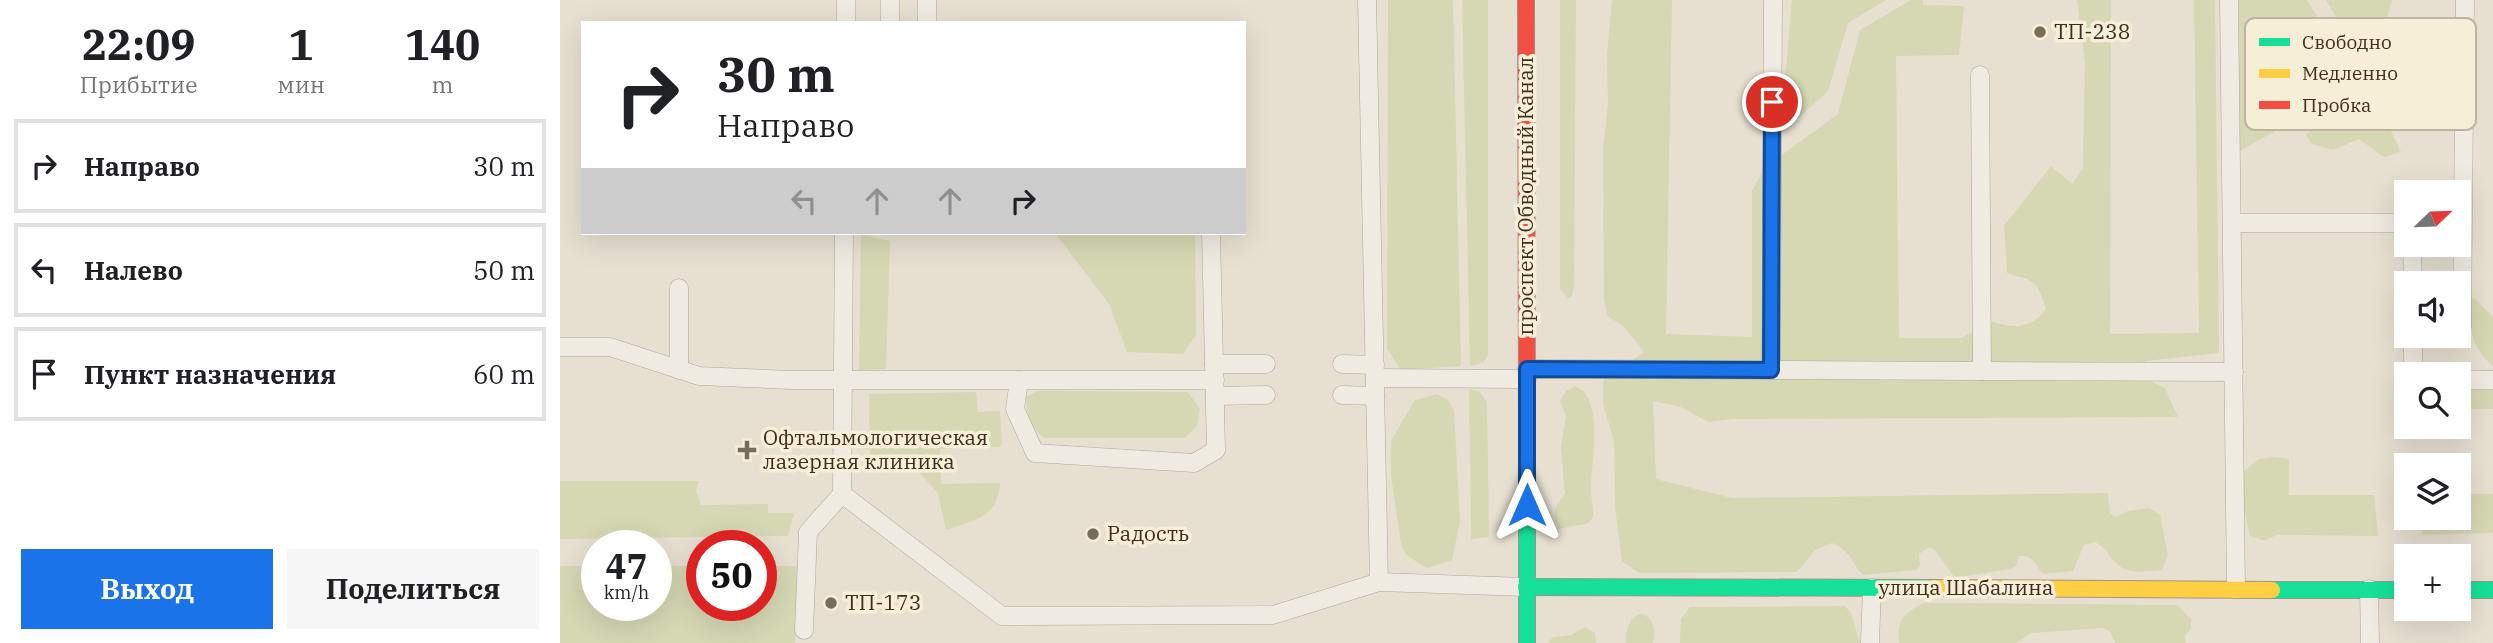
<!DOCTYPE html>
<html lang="ru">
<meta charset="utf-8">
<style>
:root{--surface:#fff;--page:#f6f6f6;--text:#202124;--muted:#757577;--line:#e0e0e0;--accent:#1a73e8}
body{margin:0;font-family:"IBM Plex Serif",serif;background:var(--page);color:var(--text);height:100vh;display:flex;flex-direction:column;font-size:26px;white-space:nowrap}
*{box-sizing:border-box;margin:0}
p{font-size:23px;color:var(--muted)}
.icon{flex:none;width:38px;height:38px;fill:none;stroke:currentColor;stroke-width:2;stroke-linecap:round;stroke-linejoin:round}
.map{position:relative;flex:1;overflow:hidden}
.side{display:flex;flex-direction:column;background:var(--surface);width:560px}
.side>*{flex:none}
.guide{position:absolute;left:21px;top:21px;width:665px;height:214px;border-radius:0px;box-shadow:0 7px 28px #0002;background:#fff;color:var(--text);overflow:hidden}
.needle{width:46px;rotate:67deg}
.fabs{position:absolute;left:1834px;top:180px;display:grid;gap:14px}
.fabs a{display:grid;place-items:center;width:77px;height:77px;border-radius:0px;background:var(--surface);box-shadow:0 7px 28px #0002;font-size:35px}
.speed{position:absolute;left:21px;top:530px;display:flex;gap:14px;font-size:35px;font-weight:700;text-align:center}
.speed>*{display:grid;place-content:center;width:91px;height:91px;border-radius:50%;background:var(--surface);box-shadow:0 7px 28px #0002;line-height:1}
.speed small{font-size:18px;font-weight:400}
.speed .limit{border:10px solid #d22;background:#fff;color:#111}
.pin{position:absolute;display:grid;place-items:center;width:60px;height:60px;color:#fff;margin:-30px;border:4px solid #fff;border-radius:50%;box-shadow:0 2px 7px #0007}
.me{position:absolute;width:77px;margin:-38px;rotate:0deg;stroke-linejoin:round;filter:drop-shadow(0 0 5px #0008)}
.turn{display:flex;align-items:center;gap:24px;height:147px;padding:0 21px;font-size:32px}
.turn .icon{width:91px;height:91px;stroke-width:2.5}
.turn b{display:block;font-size:49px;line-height:60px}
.lanes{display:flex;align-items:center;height:66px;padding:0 21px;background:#0003;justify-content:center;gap:35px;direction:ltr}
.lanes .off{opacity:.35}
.eta{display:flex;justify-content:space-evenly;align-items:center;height:119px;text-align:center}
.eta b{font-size:42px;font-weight:700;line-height:49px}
.action{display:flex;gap:14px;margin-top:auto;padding:14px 21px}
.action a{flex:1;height:80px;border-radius:0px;background:var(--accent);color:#fff;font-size:28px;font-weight:700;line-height:80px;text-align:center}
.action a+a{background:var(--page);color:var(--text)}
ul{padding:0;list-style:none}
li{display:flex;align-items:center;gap:21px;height:94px;margin:0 14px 10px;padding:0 7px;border:4px solid var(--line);border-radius:0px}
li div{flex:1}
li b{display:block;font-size:26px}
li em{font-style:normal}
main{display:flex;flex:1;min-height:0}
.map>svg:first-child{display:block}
.green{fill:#d6d7b3}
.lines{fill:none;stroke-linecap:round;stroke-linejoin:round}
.lane-casing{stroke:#ada599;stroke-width:19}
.fast-casing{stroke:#9c958a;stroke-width:18}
.slow-casing{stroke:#9c958a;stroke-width:18}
.jam-casing{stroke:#9c958a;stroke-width:18}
.lane{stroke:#efebe3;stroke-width:18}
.fast{stroke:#16e098;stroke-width:16}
.slow{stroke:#ffcf43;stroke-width:16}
.jam{stroke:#f24e42;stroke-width:16}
.route-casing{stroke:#114b97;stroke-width:18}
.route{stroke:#1a73e8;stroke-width:12}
.poi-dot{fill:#786c5e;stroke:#f7eed8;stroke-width:2.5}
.labels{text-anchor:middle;stroke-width:7;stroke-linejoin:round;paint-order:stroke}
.poi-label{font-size:21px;fill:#3d2e20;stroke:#f7eed8;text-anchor:start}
.street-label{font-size:21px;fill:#3d2e20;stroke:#f7eed8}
.key{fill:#f7eed8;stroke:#bfb4a1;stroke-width:2}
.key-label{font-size:19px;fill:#3d2e20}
</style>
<main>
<section class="side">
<div class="eta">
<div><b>22:09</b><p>Прибытие</p></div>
<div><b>1</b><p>мин</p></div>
<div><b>140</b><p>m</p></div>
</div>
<ul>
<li><svg class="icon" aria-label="right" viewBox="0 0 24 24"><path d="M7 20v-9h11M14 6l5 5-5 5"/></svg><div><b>Направо</b></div><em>30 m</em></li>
<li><svg class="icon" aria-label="left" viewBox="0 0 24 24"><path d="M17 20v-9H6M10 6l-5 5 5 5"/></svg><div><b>Налево</b></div><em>50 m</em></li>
<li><svg class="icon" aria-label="arrive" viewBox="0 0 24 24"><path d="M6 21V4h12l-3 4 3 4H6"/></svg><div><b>Пункт назначения</b></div><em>60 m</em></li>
</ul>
<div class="action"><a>Выход</a><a>Поделиться</a></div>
</section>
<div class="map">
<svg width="1933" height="643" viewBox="0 0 1933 643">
<rect width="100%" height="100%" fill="#e7e0d1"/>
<g class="green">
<path d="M828,0H893L901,366L841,370L827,349Z"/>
<path d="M902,0H928V355L923,363L910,366Z"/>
<path d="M1000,0H1016L1014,287L1012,296L1008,298L1000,289Z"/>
<path d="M1052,0H1112L1106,334L1192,337V191L1204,168L1278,114L1300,30L1351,0H1363V5L1404,6L1399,55L1336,56L1339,338H1401L1432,322C1457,328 1467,330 1486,310C1478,281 1475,281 1447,273L1444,226L1491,166L1512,184L1523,168L1525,62L1517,0H1551L1550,334L1639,333L1634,0H1655L1659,353L1586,361L1585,379L1605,388L1618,417L1174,419L1148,422L1121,407L1093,401L1096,479L1172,498L1548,493L1550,513L1556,517L1568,511L1589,508L1600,515L1608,555L1602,570C1588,571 1570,575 1558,565C1549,557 1547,548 1535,542L1524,545L1513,571L1483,574C1474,564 1474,555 1459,556L1456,566L1450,569L1395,578L1374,549L1368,548L1359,554L1360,566L1356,570L1303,575C1291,562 1290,550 1272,543L1255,550L1237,572L1079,573L1062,561L1055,507L1054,441L1043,404V381L1054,370L1084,353C1083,349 1067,330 1062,325C1057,320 1052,321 1047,315L1044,298L1043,149L1048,105L1047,55Z"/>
<path d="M1232,0H1326L1288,23L1268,91L1220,135Z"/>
<path d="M1679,0H1747L1799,84L1676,153Z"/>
<path d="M1766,0H1832L1814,66L1792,45Z"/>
<path d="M1802,101L1818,104L1841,152L1824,157L1799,139L1773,150L1751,144L1746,134Z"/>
<path d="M495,233H635L636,335L623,354L567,352L549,304Z"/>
<path d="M301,235L330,241L326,369L299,370Z"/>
<path d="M1914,298L1933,317V366C1911,347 1909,329 1908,302Z"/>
<path d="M1015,386C1044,397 1032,460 1031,484C1030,496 1034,506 1033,517L1029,523L998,529C991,511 994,508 1005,494L1001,447L1006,416L1000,400L1006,391Z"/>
<path d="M909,389L920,392L927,402L929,537L911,539Z"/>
<rect x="1899" y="390" width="34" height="19"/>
<path d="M478,391L628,392L640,409L637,426L625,438H484C470,426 467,416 466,397Z"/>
<path d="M416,392L418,412L440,411L442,444L439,447L380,449L381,484L440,483C438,518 415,520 386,530L378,493L345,457L310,456L309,394Z"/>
<path d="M877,394L888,400L894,411L900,521L892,560L867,568L846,555L841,544L831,476V441L855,400Z"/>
<path d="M1714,457L1729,459V495H1814L1818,536L1716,535L1705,541L1690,536L1681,492L1684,471L1699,459Z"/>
<path d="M0,481H139L136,491L141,505L208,504V513H234L228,536L0,539Z"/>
<path d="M1899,494H1933V533L1862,535L1861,518H1899Z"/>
<path d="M0,566H37V606H96V566H142V606H201V566H237L235,643H0Z"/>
<path d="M1366,603L1618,605L1631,619V628L1625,636L1626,643H1555L1550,631L1543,628L1471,633L1456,643H1339C1336,620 1346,610 1366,603Z"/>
<path d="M1285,606L1291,613L1300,643H1120L1121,619L1130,607Z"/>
<path d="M1082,613C1095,621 1095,628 1093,643H1066C1066,630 1068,617 1082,613Z"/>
<path d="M1025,627L1035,633L1036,643H988L993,637L1011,635Z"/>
</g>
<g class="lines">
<g class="lane-casing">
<g id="lane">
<path d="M330,0V23"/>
<path d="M807,0L819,582"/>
<path d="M1669,0L1676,589"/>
<path d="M286,23V0"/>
<path d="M367,23V0"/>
<path d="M1420,75L1422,371"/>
<path d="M1672,223H1846"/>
<path d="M1852,245L1853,284"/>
<path d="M1902,326L1905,0"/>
<path d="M1853,336V374"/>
<path d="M0,347H50L139,376L230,380H655"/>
<path d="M654,364H706"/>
<path d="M782,364L815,365"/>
<path d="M967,369L1674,372"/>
<path d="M119,370V288"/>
<path d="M1211,370L1213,0"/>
<path d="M815,378L967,379"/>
<path d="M459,380L455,409L475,453L634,463L656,450L651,233"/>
<path d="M1899,380H1933"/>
<path d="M782,395L815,396"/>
<path d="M655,396L706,395"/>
<path d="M282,494L442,616L713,615L819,582L966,587"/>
<path d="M1809,589L1810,643"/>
<path d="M244,630L248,532L282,494L284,233"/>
<path d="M1310,643L1312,588"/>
</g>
</g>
<g class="fast-casing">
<g id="fast">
<path d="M967,417V643"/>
<path d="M966,587L1372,588"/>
<path d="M1712,590H1846"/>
<path d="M1899,590H1933"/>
</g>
</g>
<g class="slow-casing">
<path id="slow" d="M1372,588L1712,590"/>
</g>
<g class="jam-casing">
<path id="jam" d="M966,0L967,417"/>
</g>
<use href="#lane" class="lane"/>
<use href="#fast" class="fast"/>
<use href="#slow" class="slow"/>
<use href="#jam" class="jam"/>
</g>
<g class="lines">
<g class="route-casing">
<path id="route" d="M967,505V369L1211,370L1212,102"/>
</g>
<use href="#route" class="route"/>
</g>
<g class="poi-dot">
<circle cx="1480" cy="32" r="7"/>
<path d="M183.5 439.5h7v7h7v7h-7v7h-7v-7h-7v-7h7z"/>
<circle cx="533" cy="534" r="7"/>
<circle cx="271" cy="603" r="7"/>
</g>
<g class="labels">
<g class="poi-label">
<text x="1494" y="39">ТП-238</text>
<text x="203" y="445">Офтальмологическая<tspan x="203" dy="24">лазерная клиника</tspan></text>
<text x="547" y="541">Радость</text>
<text x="285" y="610">ТП-173</text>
</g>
<g class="street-label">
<text transform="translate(966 196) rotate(-90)" y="7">проспект Обводный Канал</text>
<text x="1406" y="595">улица Шабалина</text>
</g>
</g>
<rect x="1685" y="18" width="231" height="112" rx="10" class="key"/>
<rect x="1699" y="38" width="31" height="8" fill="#16e098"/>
<rect x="1699" y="69" width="31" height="9" fill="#ffcf43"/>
<rect x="1699" y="101" width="31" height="8" fill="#f24e42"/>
<g class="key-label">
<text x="1742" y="49">Свободно</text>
<text x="1742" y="80">Медленно</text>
<text x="1742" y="112">Пробка</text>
</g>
</svg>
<div class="fabs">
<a><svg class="needle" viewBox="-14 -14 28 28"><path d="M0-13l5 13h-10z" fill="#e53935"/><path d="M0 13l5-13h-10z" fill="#757577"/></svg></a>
<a><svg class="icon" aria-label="sound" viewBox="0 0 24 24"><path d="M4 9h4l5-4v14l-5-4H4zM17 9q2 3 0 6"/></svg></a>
<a><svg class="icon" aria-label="search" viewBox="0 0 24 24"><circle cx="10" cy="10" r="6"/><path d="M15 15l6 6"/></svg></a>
<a><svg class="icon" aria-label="layers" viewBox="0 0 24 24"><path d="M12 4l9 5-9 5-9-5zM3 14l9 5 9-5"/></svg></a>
<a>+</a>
</div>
<div class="speed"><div>47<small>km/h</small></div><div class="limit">50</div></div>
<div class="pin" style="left:1212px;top:102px;background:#d93025"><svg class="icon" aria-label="arrive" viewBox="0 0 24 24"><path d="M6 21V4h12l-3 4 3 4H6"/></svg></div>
<svg class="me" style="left:967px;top:505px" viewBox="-20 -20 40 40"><path d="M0-17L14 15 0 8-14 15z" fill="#1a73e8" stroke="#fff" stroke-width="4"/></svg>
<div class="guide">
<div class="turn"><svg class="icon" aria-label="right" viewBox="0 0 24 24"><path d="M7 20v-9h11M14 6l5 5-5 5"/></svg><div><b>30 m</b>Направо</div></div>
<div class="lanes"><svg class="icon off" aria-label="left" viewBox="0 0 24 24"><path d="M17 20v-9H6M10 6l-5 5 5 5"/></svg><svg class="icon off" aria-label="ahead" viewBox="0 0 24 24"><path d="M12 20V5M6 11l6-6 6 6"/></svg><svg class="icon off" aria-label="ahead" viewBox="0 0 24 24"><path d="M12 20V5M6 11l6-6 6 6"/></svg><svg class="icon" aria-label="right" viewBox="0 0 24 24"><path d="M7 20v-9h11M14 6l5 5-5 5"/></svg></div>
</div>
</div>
</main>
